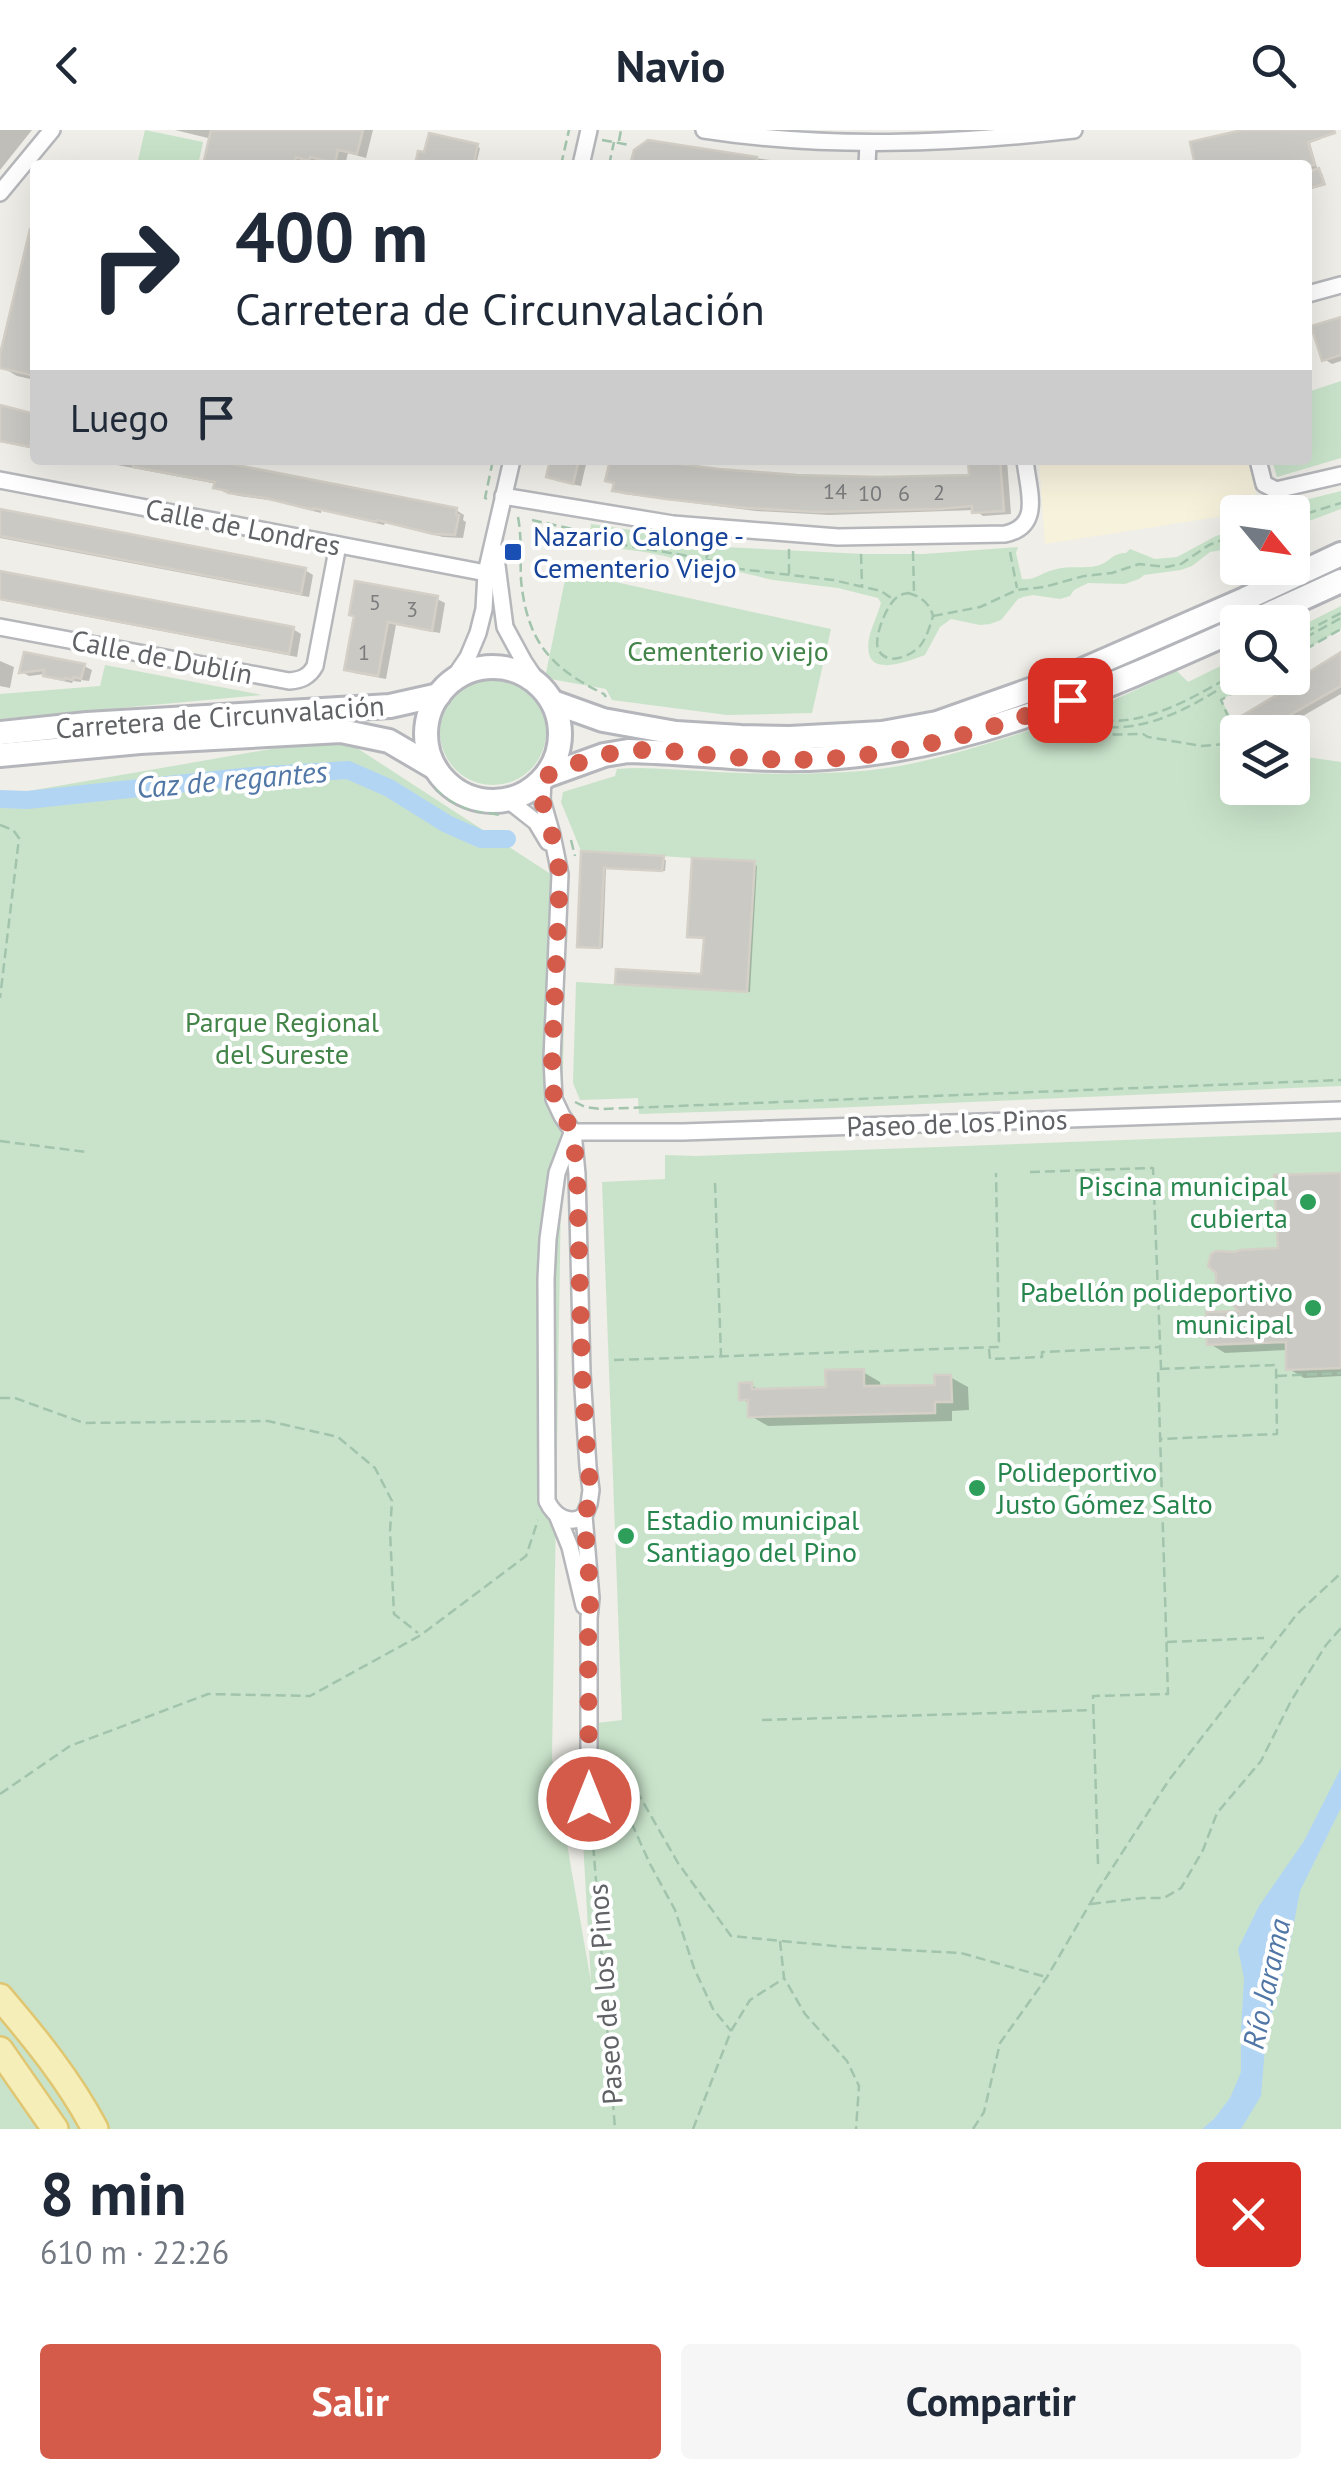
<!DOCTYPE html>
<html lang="es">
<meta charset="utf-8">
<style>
:root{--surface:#fff;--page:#f6f6f7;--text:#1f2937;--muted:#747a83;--accent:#d45b4a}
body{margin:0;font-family:"PT Sans",sans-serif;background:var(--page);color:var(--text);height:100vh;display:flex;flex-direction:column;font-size:38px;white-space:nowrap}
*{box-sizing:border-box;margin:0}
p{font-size:32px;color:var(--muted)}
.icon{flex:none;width:55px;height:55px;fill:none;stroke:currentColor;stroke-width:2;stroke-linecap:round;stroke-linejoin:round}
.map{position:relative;height:1999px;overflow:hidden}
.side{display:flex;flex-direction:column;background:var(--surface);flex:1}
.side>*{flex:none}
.hud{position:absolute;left:30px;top:30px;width:1282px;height:305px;border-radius:10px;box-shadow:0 10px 40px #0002;background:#fff;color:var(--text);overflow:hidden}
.needle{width:65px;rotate:119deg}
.fabs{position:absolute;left:1220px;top:365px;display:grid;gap:20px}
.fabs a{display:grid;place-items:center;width:90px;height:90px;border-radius:10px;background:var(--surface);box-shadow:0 10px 40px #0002;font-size:50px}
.pin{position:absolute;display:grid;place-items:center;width:85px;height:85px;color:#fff;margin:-42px;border-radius:20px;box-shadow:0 5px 15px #0006}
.me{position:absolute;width:110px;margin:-55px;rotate:0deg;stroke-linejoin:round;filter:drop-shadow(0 0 8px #0008)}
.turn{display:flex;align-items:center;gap:35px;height:210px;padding:0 40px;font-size:45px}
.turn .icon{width:130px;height:130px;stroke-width:2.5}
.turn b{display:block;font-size:70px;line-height:85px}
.then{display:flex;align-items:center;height:95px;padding:0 40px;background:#0003;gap:20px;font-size:38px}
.round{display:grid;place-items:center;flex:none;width:105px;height:105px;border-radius:10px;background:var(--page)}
.overview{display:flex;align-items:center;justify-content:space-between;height:170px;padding:0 40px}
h1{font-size:60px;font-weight:800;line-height:75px}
.button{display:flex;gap:20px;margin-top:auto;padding:20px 40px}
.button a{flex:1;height:115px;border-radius:10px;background:var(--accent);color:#fff;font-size:40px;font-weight:800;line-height:115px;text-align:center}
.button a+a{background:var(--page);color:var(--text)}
header{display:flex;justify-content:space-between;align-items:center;height:130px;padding:0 40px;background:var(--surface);font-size:45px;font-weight:800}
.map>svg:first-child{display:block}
.green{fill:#c9e3ca}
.sand{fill:#f7f2dc}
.water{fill:#b3d5f4}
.shadow{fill:#0003}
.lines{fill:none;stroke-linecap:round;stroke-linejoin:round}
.canal{stroke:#b3d5f4;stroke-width:18}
.building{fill:#cbc9c4;stroke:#d4d0c7;stroke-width:2.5}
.street-casing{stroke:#b5b7bb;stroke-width:20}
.secondary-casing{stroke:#b4b6bb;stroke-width:28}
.primary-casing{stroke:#e0c671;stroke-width:30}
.path{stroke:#a2c4ad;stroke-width:2.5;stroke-dasharray:10 5;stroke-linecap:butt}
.street{stroke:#fff;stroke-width:15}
.secondary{stroke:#fff;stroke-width:22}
.primary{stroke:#f5eeb8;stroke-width:25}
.route{stroke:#d45b4a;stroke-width:18;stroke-dasharray:0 32.4}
.transit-dot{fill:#1a4fb4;stroke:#fff;stroke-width:4}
.leisure-dot{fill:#2e9e5b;stroke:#fff;stroke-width:4}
.labels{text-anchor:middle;stroke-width:8;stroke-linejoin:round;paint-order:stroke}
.number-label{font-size:22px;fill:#7b7c7e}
.street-label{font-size:28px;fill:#606266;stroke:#fff}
.transit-label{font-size:28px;fill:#164399;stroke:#fff;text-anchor:start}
.park-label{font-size:28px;fill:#428348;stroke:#fff}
.leisure-label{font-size:28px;fill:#27864d;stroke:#fff;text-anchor:end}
.water-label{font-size:30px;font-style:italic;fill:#5177a6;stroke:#fff}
</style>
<header><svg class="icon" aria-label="back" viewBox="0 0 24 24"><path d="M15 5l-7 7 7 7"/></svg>Navio<svg class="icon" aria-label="search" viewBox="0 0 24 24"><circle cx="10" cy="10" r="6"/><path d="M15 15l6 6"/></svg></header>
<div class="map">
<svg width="1341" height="1999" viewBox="0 0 1341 1999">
<rect width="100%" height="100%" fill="#efeee8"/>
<g class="green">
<path d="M145,0L203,12L198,35H137Z"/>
<path d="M1341,251V328L1277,347L1272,330H1308V262Z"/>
<path d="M1341,361V379L1293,397L1292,382H1257Z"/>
<path d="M591,394L677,407V414L710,421L724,417L864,424H924L1018,417L1016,423L1022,449C1034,451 1041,443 1053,440C1068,435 1081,439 1096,436C1109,434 1111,423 1126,423L1130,419L1155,429L1177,427L1216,406L1229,402L1237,395V412L1233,418L1210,422L1192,436L1181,440L1144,445L1139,449L1125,454L1088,453L1074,460L1070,466L1060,469L1033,465L1023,467L1018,469L1001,490L990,494L980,495L951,489L940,497L925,525C903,533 859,551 870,504C873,494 878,484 881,473L878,468L838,458L773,450L718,437L714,442L704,444C672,420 627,421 589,415Z"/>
<path d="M587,433L585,454L588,446L831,499L812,583L727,585L612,570L606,559L545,548L566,445Z"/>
<path d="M1341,476V499L1293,527V500Z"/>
<path d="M1237,528L1238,548H1258L1221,570L1240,602H1238V658H1292L1293,625L1341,632V956L831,978L639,984L638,968L580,970L573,953L576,852L747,862L755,732L581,721L561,672L563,662L615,646L617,639C646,636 673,640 701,641C749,644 799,645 847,642C920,639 993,611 1063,590L1068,591L1177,541L1188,552Z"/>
<path d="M105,535L262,565L0,589V564L100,556Z"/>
<circle cx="493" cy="602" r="53"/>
<path d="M340,607L566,754L552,1628L591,1852L581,1676L580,1595L622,1590L602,1052L665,1049V1025L696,1026L1341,1002V1999H0V666Z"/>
</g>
<path class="sand" d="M1039,330H1248L1260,381L1238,382L1237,384L1045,414Z"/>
<path class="water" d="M1341,1638V1678L1300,1761L1288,1824L1266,1906L1261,1966L1241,1999H1202L1214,1989L1230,1968L1241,1942V1900L1244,1848L1238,1819L1259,1776L1304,1711Z"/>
<g class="shadow">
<path d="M0,0H32L0,40Z"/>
<path d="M175,0H373L366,28L348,23L345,35L319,30L318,34L305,31L304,35H206L212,9Z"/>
<path d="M1243,0H1318L1321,9L1310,13L1318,41L1322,43L1326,55L1308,60V35H1197Z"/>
<path d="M648,13L770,30L848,35H633Z"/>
<path d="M477,17L480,18L476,35H418L420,24Z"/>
<path d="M35,122V250L17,246L0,236Z"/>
<path d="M1341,189V231L1332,234L1324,229Z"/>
<path d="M0,278L35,287V319L0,312Z"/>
<path d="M91,330H212L211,333L456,380L464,385L463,390L466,392L463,408L443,407L385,393L384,395L321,380V383L275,371L239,366L224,362L216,357L217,354Z"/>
<path d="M553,330H587L581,356L557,351L549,346Z"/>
<path d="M612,330H631L797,348L972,347L971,330H1007L1011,384L983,386L975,380L829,385L756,381L623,364L615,359L616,355L608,350Z"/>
<path d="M0,382L305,440L313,445L309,467L0,408Z"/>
<path d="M0,443L293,499L301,504L297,527L0,470Z"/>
<path d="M437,469L445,473L440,503L396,495L386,549L354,543L346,539L356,487Z"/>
<path d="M1341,525V564L1275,602H1252L1243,588Z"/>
<path d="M0,531L14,537L10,558L0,556Z"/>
<path d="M84,536L92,540L89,551L81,550V552L73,551L72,553L54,549L45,544L29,546L22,542Z"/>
<path d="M583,724L666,730L665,741L606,738L603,818L579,816Z"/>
<path d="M754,734L757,736L750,862L621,854L704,847Z"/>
<path d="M1341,1045V1246L1304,1248L1289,1239L1288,1220L1225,1223L1210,1214L1243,1183L1280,1120Z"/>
<path d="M863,1242L880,1252L881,1259L937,1257L950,1247L968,1257L969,1280L952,1281V1291L768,1296L751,1286L750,1274L742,1269L751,1255L763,1262L828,1260Z"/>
</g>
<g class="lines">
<path class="canal" d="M0,669L27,670L252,646L348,640L389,658L447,694L481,709H507"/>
</g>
<g class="building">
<path d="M211,0H363L357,24L338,20L335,33L310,27L309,31L296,27L294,35H203Z"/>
<path d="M1242,0H1334L1335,3L1308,12L1315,35H1195L1190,12Z"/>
<path d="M429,3L478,14L474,33L415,35L418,21L424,22Z"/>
<path d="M648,10L757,27V35H630L634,20Z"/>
<path d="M1319,38L1324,54L1308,59V42Z"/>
<path d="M30,99H35V246L0,238V224Z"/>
<path d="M1341,187V225L1322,231L1311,196Z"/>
<path d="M0,275L35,284L30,317L0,311Z"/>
<path d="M134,330H211L457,378L456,384L459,385L455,405L433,404L377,390L376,392L313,378V380L265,368L228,363V361L213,358L215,352L133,337Z"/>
<path d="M550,330H579L573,354L546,347Z"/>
<path d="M610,330H646L719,339L797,345L879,347L969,345L968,330H1000L1004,381L972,383V376L940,379L819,382L746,378L666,369L612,361L614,353L605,351Z"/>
<path d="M0,379L306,438L301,464L0,406Z"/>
<path d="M0,441L294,497L289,524L0,469Z"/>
<path d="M355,451L438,466L432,501L388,492L378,546L344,540L354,486L349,485Z"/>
<path d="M24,522L85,534L81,549L74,547L73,550L65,548L64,550L43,546L44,540L19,543Z"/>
<path d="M1341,522V556L1260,602H1249L1240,587L1295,554L1293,552Z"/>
<path d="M581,721L664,726L662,741L604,738L600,818L577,817Z"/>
<path d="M692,728L755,731L747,862L615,854L616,839L701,844L704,808L687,807Z"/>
<path d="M1341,1043V1238L1286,1240V1212L1207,1215L1206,1182L1238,1181L1216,1154V1143L1208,1136L1211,1124L1216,1121L1235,1122L1240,1120L1278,1118L1274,1045Z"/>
<path d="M864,1239V1256L935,1255L934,1245H951L952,1272H935V1283L748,1287V1270H739V1253L752,1252V1259L826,1257L825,1240Z"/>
</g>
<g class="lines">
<g class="street-casing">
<g id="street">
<path d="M704,0C827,19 951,14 1074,0"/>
<path d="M581,35L589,0"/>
<path d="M867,35L868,14"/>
<path d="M0,63L52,0"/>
<path d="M1308,164L1341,155"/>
<path d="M1258,330L1264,354L1276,360L1341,345"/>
<path d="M0,350L486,443"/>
<path d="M503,366L673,394L838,407L1005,404C1043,396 1028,360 1025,330"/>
<path d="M495,420L505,497L524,532L540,556"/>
<path d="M0,497L289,551C301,550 309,547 315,536L338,415"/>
<path d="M451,552L468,527L478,503L484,479L486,443L512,330"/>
<path d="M543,650L542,670L552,705L560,744L552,929L554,969L562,986L573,1002L577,1044L582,1243L588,1337L591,1360L589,1374L584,1386L591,1468L589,1488V1669"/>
<path d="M508,670L536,692L548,712"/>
<path d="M573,1002H683L1341,980"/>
<path d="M571,1006L557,1043L548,1109L546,1149L547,1371C554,1386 569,1396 584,1386"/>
<path d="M557,1385L570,1417L584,1476"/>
</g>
</g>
<g class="secondary-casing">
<g id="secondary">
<path d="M1251,492L1341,451"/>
<circle cx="493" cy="604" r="67"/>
<path d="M553,572L603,590L676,603L741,607L790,608L882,603L937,593L1064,548L1245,469L1341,424"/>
<path d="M0,603L87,594L390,576L439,565"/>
<path d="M0,625L140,612L341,601L389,611L435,638"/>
<path d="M546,646L604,625L628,621C694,622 760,633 826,628C971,619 1106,558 1238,499"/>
</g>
</g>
<g class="primary-casing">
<g id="primary">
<path d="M0,1867C35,1908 70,1951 95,1999"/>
<path d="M0,1920L55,1999"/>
</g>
</g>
<g class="path">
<path d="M602,10L630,15"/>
<path d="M619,11L621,0"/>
<path d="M561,35L569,0"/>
<path d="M609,35L614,12"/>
<path d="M487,369L485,368L493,330"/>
<path d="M1258,371L1261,382"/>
<path d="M518,387C522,408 520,429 521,450C527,511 550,538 604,564L606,567"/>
<path d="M1292,388L1341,373"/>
<path d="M532,390L577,400L589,409L705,429L740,439L833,450L881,461L894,470"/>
<path d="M789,419V445"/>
<path d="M913,421L914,463"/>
<path d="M1010,422L1017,458"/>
<path d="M861,424L862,456"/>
<path d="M706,428L714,414"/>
<path d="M908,463C921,466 930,474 933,486C930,496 927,507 920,516C911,526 888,536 879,521C872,510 886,478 894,470C900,464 900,465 908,463Z"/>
<path d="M933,486L980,477L1017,460L1044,457L1084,446L1112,443L1139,434L1167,437L1181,434L1209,415L1238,404"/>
<path d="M1292,509L1341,483"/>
<path d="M1292,515L1341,488"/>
<path d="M1292,527L1341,499"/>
<path d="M1089,587C1138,603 1197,565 1238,542"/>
<path d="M1082,588L1090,596C1100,596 1111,598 1122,597C1164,594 1203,570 1238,547"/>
<path d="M1075,591L1078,600L1091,605L1143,604L1148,607L1202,616L1235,613L1236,605L1221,570L1258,548"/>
<path d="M436,658C460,681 470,679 500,685"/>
<path d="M0,695L13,700L19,708L0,868"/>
<path d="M571,710L575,726"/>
<path d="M575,972L585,977L601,979L1341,950"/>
<path d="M0,1011L86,1022"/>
<path d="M1030,1042L1153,1038L1161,1238"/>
<path d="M715,1053L721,1226"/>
<path d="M989,1219L990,1229L1042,1227V1222L1160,1217"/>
<path d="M614,1230L999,1217L996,1043"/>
<path d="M1277,1246L1341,1243"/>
<path d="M0,1268H15L84,1293L268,1291L338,1307L375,1338L392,1371L390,1401L394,1484L418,1503"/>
<path d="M1167,1512L1264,1508"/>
<path d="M762,1590L1092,1580"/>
<path d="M606,1627L639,1665L678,1733L731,1806L844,1817L961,1823L1046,1847"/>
<path d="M0,1664L70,1616L208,1564L310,1566L421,1505L526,1426L538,1390"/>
<path d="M638,1667L627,1683L650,1734L675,1780L694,1838L713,1879L731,1901"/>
<path d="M591,1686L615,1999"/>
<path d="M1098,1734L1093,1566L1168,1564L1158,1239L1276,1235L1277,1304L1160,1309"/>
<path d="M1091,1774L1142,1768H1164L1181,1758L1203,1720L1217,1683L1261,1631L1291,1571L1326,1515L1341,1498"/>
<path d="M780,1811L784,1848L805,1884L847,1931L859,1956L856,1999"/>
<path d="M693,1999L731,1901L750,1870L783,1849"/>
<path d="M973,1999L984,1982L1000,1913L1047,1847L1098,1760L1169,1650L1297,1484L1341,1443"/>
</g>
<use href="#street" class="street"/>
<use href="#secondary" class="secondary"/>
<use href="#primary" class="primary"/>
</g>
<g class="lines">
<path class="route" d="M589,1669L588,1488L591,1468L584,1386L589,1374L591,1360L588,1336L582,1243L577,1044L573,1002L554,969L552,929L560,744L552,705L542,670L543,650L546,646C572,635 599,624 626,621C654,618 684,623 711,625C749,629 787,631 826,629C912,623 990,600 1070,570"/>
</g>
<rect class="transit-dot" x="503" y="412" width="20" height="20" rx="5"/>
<g class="leisure-dot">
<circle cx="1308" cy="1072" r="10"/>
<circle cx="1313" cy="1178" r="10"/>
<circle cx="977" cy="1358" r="10"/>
<circle cx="626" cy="1406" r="10"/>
</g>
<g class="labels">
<g class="number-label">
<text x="835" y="369">14</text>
<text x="939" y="370">2</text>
<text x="870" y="371">10</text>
<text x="904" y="371">6</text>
<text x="375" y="480">5</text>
<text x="412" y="487">3</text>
<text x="364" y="530">1</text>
</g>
<g class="street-label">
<text transform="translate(243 397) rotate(11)" y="10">Calle de Londres</text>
<text transform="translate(162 527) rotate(11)" y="10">Calle de Dublín</text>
<text transform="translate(220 587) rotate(-4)" y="10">Carretera de Circunvalación</text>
<text transform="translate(957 993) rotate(-2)" y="10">Paseo de los Pinos</text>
<text transform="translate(605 1864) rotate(-94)" y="10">Paseo de los Pinos</text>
</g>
<g class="transit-label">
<text x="533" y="416">Nazario Calonge -<tspan x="533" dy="32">Cementerio Viejo</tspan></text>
</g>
<g class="park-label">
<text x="728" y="531">Cementerio viejo</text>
<text x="282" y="902">Parque Regional<tspan x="282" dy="32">del Sureste</tspan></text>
</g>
<g class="leisure-label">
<text x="1288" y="1066">Piscina municipal<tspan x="1288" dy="32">cubierta</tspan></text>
<text x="1293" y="1172">Pabellón polideportivo<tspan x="1293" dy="32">municipal</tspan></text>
<text x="997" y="1352" text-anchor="start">Polideportivo<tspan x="997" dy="32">Justo Gómez Salto</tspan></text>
<text x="646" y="1400" text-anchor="start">Estadio municipal<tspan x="646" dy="32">Santiago del Pino</tspan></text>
</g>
<g class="water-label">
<text transform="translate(232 650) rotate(-5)" y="10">Caz de regantes</text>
<text transform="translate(1267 1854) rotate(-78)" y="10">Río Jarama</text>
</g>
</g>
</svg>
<div class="fabs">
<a><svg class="needle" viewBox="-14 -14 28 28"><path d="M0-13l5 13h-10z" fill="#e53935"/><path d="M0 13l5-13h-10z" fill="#747a83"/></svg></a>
<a><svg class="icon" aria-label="search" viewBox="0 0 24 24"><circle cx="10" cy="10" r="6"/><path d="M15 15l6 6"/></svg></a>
<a><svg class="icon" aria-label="layers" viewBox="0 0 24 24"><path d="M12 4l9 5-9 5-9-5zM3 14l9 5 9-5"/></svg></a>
</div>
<div class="pin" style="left:1070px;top:570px;background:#d93025"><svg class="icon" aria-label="arrive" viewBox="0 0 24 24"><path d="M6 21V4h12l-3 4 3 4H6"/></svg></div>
<svg class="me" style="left:589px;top:1669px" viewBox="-20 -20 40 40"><circle r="17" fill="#d45b4a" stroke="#fff" stroke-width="3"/><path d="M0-11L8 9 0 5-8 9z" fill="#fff"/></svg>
<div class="hud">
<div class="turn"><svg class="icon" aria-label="right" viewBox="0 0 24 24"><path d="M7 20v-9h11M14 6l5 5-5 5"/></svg><div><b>400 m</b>Carretera de Circunvalación</div></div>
<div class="then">Luego<svg class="icon" aria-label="arrive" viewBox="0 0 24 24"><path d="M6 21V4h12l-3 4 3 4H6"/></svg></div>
</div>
</div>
<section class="side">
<div class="overview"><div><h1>8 min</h1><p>610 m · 22:26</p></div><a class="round" style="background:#d93025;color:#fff"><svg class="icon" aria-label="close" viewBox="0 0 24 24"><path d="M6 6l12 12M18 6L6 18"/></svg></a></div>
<div class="button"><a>Salir</a><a>Compartir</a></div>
</section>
